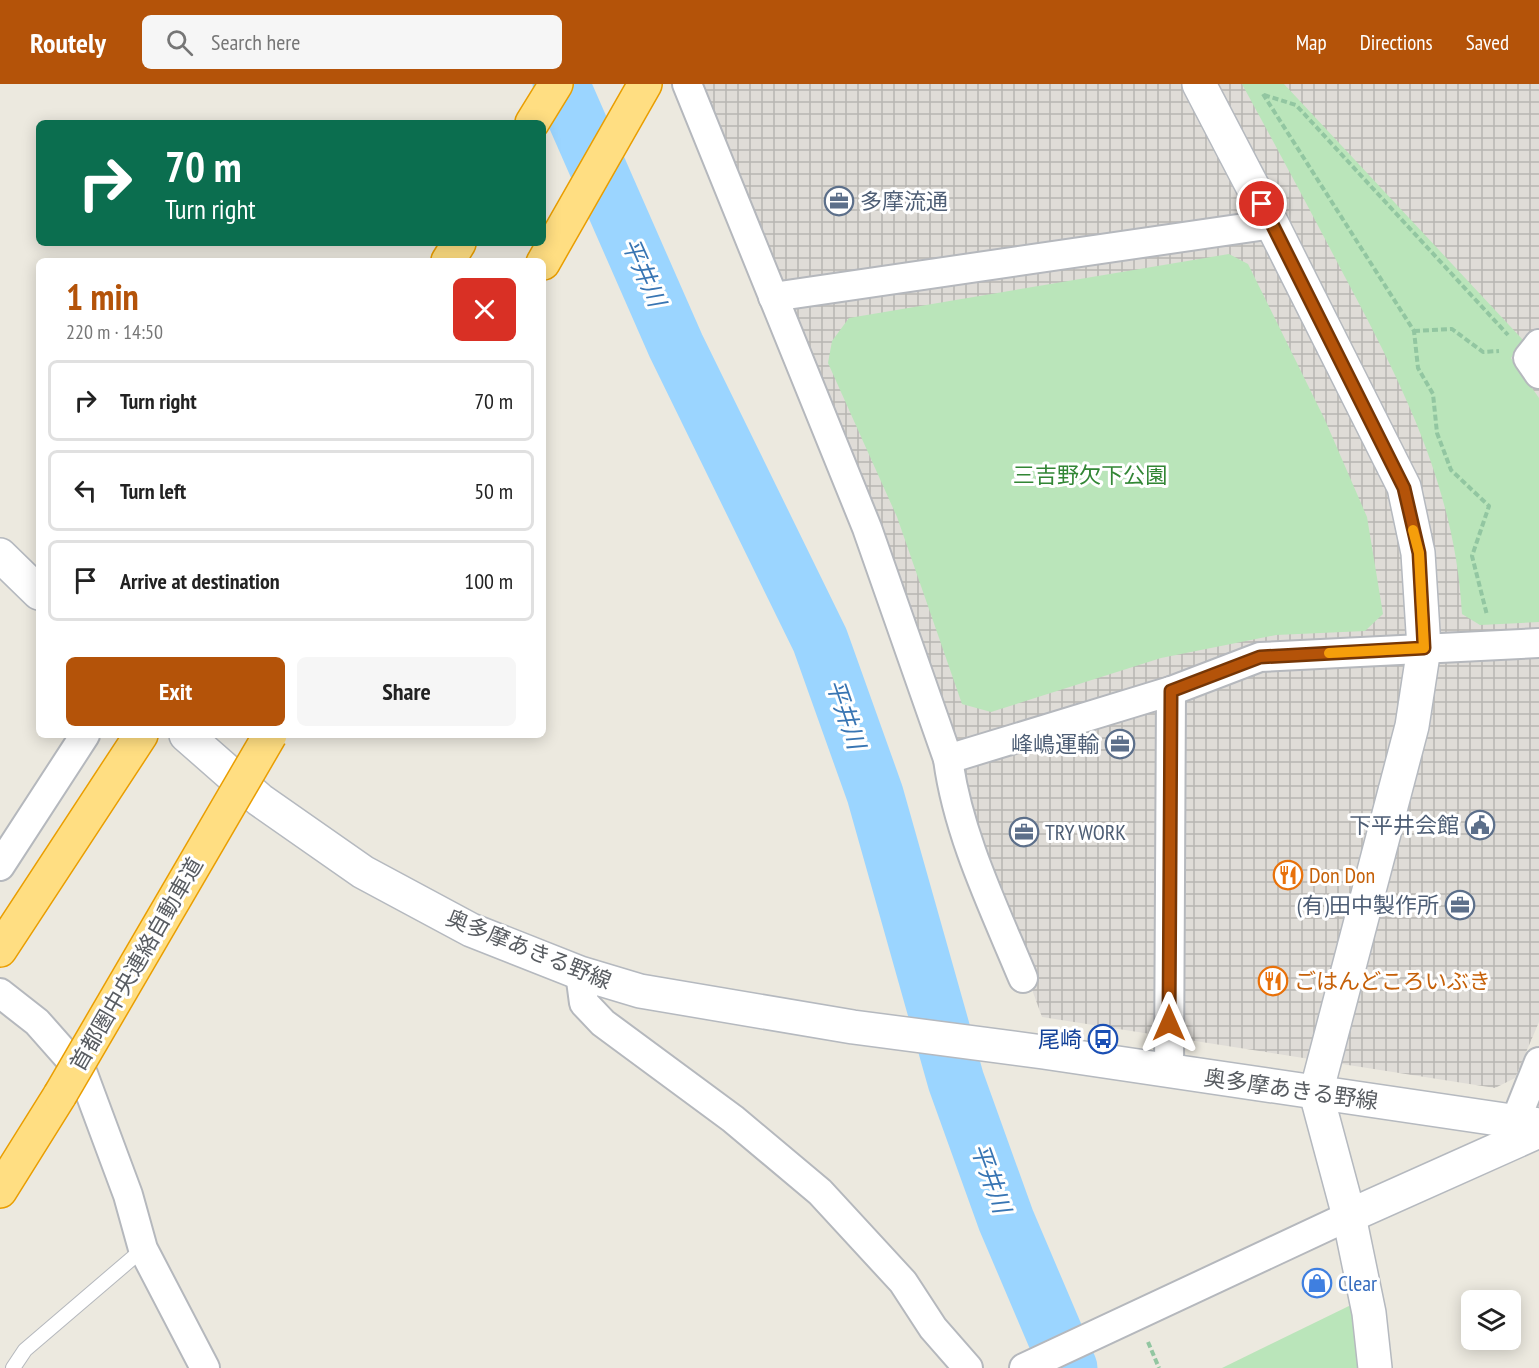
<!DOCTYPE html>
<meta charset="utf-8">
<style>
:root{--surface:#fff;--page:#f6f6f6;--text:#222;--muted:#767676;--line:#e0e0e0;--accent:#b45309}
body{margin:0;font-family:"PT Sans Narrow","Noto Sans JP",sans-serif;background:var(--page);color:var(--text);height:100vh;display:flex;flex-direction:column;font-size:22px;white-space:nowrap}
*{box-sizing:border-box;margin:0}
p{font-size:20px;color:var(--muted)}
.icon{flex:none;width:33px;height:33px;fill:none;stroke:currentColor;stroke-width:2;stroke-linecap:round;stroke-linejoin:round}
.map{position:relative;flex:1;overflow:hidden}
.panel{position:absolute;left:36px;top:174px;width:510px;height:480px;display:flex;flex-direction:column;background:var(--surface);border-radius:9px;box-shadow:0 3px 15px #0003}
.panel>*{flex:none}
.hud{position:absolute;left:36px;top:36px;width:510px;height:126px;border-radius:9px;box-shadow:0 3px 15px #0003;background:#0b6e4f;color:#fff;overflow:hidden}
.tools{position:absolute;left:1461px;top:1206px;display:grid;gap:12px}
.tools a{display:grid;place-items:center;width:60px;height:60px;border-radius:9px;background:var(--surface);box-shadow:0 3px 15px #0003;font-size:30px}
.pin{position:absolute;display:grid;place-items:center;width:51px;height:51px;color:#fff;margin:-26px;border:3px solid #fff;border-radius:50%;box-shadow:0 2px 6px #0007}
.me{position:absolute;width:66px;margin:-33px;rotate:0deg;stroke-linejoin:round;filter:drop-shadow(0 0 4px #0008)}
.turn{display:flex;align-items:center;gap:21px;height:126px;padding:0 30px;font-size:27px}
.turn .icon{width:78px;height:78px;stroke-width:2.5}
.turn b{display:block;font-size:42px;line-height:51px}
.round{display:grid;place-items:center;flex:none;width:63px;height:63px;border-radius:9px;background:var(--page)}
.overview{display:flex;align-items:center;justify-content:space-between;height:102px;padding:0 30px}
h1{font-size:36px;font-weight:600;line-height:45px;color:var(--accent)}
.cta{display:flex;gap:12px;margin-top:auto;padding:12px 30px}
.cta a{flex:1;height:69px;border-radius:9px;background:var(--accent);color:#fff;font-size:24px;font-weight:600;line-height:69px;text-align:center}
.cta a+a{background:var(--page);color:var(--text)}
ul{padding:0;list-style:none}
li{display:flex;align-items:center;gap:18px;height:81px;margin:0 12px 9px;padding:0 18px;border:3px solid var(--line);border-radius:9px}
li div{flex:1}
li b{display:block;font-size:22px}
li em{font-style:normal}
header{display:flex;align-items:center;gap:36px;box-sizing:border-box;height:84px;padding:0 30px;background:var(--accent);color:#fff}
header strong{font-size:28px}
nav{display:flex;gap:33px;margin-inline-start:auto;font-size:21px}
.search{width:420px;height:54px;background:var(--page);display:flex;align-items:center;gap:15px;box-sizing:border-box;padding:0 21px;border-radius:9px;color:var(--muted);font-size:22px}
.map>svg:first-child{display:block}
.industrial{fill:url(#industrial-grid)}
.green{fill:#bae5ba}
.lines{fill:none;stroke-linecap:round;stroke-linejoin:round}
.river{stroke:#9bd5ff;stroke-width:57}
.lane-casing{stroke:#b5b8bd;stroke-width:16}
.street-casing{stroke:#b5b8bd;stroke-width:32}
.secondary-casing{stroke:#b5b9bf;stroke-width:36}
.highway-casing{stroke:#ea9e00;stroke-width:36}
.path{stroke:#92c6a1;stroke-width:4;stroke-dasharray:6 3;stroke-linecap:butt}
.lane{stroke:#fff;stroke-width:14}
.street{stroke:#fff;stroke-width:28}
.secondary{stroke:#fff;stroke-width:33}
.highway{stroke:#ffde82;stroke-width:33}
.highway-bridge-casing{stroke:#ea9e00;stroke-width:36;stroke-linecap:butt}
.highway-bridge{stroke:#ffde82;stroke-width:33}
.route-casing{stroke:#753606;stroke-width:15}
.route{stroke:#b45309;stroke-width:10}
.slow{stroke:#f59e0b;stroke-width:10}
.labels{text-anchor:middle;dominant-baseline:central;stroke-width:6;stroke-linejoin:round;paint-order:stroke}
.service-label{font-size:22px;fill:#4e5e75;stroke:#fff;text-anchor:end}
.park-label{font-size:22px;fill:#328635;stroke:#fff}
.food-label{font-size:22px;fill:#c56008;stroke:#fff;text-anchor:start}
.street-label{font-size:22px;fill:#585c61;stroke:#fff}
.transit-label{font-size:22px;fill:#164399;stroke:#fff;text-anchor:end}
.shop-label{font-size:22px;fill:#366cbe;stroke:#fff;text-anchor:start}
.water-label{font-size:24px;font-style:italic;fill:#3875b3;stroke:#fff}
</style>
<header>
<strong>Routely</strong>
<div class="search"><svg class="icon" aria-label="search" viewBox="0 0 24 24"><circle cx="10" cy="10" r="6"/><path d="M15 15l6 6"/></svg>Search here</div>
<nav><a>Map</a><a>Directions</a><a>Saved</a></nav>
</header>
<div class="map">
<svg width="1539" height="1284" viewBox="0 0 1539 1284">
<defs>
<pattern id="industrial-grid" width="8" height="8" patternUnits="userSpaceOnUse" patternTransform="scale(1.5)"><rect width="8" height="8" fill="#dfdcd7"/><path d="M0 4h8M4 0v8" fill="none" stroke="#b8b6b2"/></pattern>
</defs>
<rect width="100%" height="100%" fill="#ece9df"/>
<path class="industrial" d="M683 0H1539V938L1515 994 1495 1004 1042 933 948 675Z"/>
<g class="green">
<path d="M1242 0H1284L1523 256 1511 274 1539 314V538L1480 541 1462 530C1455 404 1403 302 1345 193 1311 128 1277 64 1242 0Z"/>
<path d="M1229 170 1248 180 1325 336 1367 433 1383 530 1365 547 1276 551 1161 574 991 628 962 620 897 433 828 279 832 257 849 234Z"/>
<path d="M1351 1221 1359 1284H1222Z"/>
</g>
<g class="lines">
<path class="river" d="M561 0 676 262 820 556 875 710 956 997 1006 1136 1069 1284"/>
<g class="lane-casing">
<path id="lane" d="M13 1284 25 1266 143 1165"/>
</g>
<g class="street-casing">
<g id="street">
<path d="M687 0 867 444 948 675C958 751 994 824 1023 894"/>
<path d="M773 213 1272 140"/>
<path d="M1539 260 1528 274 1539 290"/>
<path d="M948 675 1171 607 1260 573 1539 559"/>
<path d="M0 782 85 651"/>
<path d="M580 889 584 919 603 939 733 1035 820 1108 903 1198 933 1244 968 1284"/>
<path d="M0 909 37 938 83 990 128 1111 143 1165 205 1284"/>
<path d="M1169 987 1171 607"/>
<path d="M1515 1038 1539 978"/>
<path d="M1024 1284 1349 1132"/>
</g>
</g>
<g class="secondary-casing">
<g id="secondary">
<path d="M1199 0 1272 140 1404 403 1418 469 1424 564 1412 642 1316 1009 1349 1132 1369 1229 1375 1284"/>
<path d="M0 471 39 509"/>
<path d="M186 651 260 716 363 788 471 846 580 889 640 907 853 943 1043 968 1539 1041"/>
<path d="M1349 1132 1539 1047"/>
</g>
</g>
<g class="highway-casing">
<g id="highway">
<path d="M532 39 556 0"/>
<path d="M448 177 459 159"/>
<path d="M543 179 645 0"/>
<path d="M0 866 141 651"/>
<path d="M0 1107 60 1011"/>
</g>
</g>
<g class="path">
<path d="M1263 10 1414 247 1418 284 1433 310 1437 349 1451 386 1489 422 1472 472 1487 531"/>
<path d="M1264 11 1296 21 1508 251"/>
<path d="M1414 247 1452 245 1483 268 1499 267"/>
<path d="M1148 1258 1159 1284"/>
</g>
<use href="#lane" class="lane"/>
<use href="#street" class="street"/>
<use href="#secondary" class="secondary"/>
<use href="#highway" class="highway"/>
<g class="highway-bridge-casing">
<path id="highway-bridge" d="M60 1011 270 651"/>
</g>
<use href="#highway-bridge" class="highway-bridge"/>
</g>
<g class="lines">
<g class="route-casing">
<path id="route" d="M1169 939 1171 607 1260 573 1424 564 1419 469 1404 404 1262 120"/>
</g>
<use href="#route" class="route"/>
<path class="slow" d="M1329 569 1424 564 1419 469 1413 446"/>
</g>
<defs>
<g id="office-ring" transform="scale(1.5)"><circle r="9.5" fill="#fff" stroke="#5c6f8a" stroke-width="1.5"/><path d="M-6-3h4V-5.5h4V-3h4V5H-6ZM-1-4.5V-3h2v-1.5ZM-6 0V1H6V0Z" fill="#5c6f8a"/></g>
<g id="civic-ring" transform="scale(1.5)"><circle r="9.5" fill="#fff" stroke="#5c6f8a" stroke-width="1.5"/><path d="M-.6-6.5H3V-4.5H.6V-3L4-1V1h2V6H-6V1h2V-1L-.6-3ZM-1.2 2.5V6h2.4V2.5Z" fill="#5c6f8a"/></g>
<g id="restaurant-ring" transform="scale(1.5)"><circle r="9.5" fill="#fff" stroke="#e8710a" stroke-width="1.5"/><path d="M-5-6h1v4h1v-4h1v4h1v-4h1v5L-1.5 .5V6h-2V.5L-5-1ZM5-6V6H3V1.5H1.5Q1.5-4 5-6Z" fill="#e8710a"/></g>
<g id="bus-ring" transform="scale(1.5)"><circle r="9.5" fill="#fff" stroke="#1a4fb4" stroke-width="1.5"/><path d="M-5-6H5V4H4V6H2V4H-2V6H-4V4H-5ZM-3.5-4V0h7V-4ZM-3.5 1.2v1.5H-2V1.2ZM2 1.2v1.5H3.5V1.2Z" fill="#1a4fb4"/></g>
<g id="shop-ring" transform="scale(1.5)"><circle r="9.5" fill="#fff" stroke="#3f7fe0" stroke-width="1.5"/><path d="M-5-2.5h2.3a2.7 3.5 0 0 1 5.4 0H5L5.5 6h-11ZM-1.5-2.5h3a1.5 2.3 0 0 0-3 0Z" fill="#3f7fe0"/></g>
</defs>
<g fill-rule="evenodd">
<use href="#office-ring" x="839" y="117"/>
<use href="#office-ring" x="1120" y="660"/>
<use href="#civic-ring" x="1480" y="741"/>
<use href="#office-ring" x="1024" y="748"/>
<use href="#restaurant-ring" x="1288" y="791"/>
<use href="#office-ring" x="1460" y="821"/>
<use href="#restaurant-ring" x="1273" y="897"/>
<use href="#bus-ring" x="1103" y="955"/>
<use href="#shop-ring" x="1317" y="1199"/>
</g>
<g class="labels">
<g class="service-label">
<text x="860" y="117" text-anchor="start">多摩流通</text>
<text x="1099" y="660">峰嶋運輸</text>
<text x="1459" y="741">下平井会館</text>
<text x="1045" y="748" text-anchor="start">TRY WORK</text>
<text x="1439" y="821">(有)田中製作所</text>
</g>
<g class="park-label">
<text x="1090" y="391">三吉野欠下公園</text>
</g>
<g class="food-label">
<text x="1309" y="791">Don Don</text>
<text x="1294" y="897">ごはんどころいぶき</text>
</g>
<g class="street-label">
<text transform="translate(529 865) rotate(22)">奥多摩あきる野線</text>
<text transform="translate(136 880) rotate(-60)">首都圏中央連絡自動車道</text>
<text transform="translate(1291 1005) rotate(8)">奥多摩あきる野線</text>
</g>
<g class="transit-label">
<text x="1082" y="955">尾崎</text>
</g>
<g class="shop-label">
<text x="1338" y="1199">Clear</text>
</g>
<g class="water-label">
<text transform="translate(644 188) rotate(66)">平井川</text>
<text transform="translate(846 630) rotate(71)">平井川</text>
<text transform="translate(991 1094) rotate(70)">平井川</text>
</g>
</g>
</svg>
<div class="tools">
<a><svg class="icon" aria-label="layers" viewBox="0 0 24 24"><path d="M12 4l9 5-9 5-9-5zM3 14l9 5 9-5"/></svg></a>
</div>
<div class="pin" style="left:1262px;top:120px;background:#d93025"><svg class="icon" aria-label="arrive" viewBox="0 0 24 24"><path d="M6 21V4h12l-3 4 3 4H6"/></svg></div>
<svg class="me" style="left:1169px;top:939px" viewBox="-20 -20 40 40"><path d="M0-17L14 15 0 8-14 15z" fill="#b45309" stroke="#fff" stroke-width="4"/></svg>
<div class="hud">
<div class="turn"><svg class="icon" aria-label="right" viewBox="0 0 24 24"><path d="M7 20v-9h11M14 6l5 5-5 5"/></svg><div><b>70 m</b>Turn right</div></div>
</div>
<section class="panel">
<div class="overview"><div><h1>1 min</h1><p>220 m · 14:50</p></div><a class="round" style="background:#d93025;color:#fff"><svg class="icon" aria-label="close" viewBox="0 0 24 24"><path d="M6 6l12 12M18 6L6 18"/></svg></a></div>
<ul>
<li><svg class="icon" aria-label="right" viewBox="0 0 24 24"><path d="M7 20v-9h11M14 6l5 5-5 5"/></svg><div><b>Turn right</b></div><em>70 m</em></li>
<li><svg class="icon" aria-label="left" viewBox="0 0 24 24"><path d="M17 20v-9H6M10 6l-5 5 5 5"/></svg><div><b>Turn left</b></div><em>50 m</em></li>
<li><svg class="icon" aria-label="arrive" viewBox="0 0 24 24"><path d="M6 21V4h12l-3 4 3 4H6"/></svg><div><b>Arrive at destination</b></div><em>100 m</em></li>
</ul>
<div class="cta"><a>Exit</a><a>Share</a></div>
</section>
</div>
